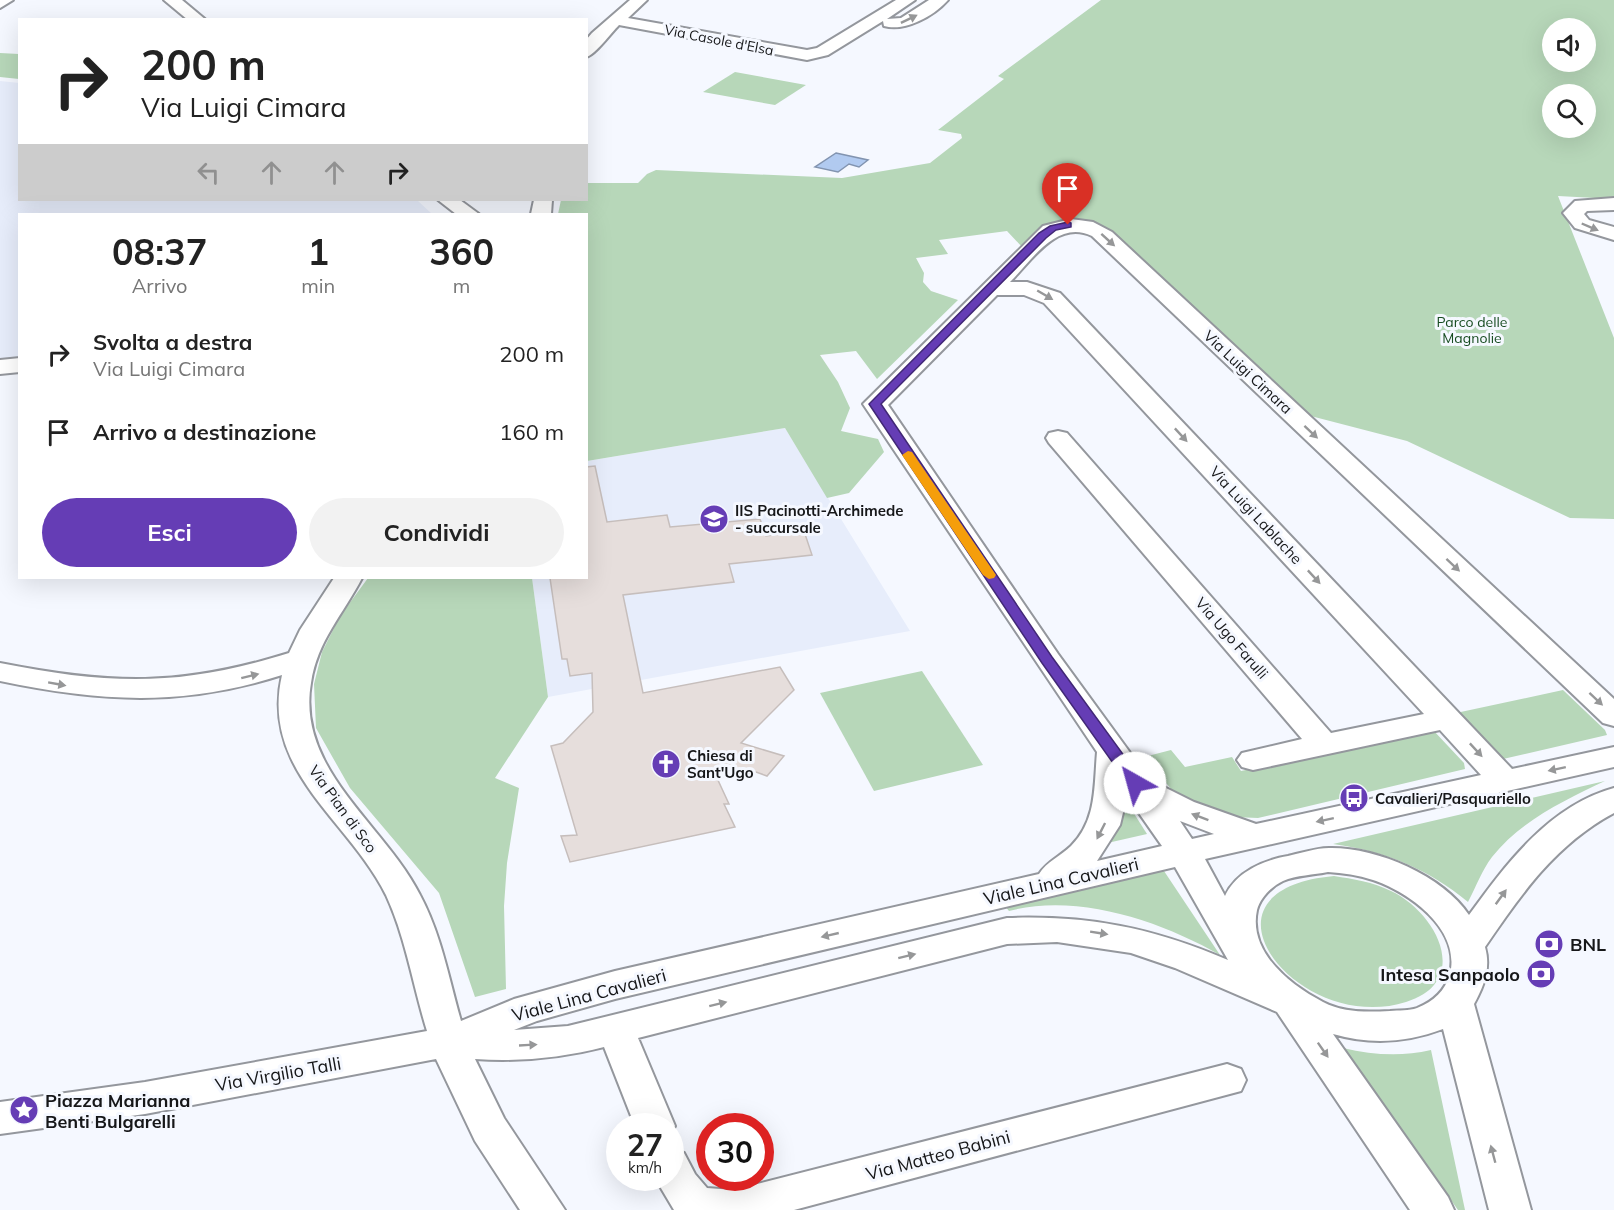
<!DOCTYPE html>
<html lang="it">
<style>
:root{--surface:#fff;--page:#f2f2f2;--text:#222;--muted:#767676;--accent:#653db5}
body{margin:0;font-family:Mulish,sans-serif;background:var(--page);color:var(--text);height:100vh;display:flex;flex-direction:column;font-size:22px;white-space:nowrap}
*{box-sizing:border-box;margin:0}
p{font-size:20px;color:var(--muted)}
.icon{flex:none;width:33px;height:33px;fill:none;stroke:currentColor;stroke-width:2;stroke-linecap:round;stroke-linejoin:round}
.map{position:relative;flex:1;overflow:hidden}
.details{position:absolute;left:18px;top:213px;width:570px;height:366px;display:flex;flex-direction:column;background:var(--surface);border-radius:0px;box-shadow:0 6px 24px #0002}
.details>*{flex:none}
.banner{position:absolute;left:18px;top:18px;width:570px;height:183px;border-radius:0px;box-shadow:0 6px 24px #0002;background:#fff;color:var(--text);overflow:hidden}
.fabs{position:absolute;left:1542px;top:18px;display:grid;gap:12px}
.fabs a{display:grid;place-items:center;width:54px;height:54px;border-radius:50%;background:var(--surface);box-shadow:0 6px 24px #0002;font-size:30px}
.speed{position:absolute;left:606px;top:1113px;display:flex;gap:12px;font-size:30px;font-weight:700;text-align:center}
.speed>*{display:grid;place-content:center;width:78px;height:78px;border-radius:50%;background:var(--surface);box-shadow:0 6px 24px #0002;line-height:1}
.speed small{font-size:15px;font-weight:400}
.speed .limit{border:9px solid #d22;background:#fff;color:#111}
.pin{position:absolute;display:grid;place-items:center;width:51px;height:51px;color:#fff;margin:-62px -26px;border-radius:50% 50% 50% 0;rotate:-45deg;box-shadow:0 0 6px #0007}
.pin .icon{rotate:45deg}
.me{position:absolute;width:66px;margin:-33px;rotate:322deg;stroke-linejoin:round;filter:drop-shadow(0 0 4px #0008)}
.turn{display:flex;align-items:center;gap:21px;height:126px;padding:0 24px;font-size:27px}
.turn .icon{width:78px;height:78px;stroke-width:2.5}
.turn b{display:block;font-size:42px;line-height:51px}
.lanes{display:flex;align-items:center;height:57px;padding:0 24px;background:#0003;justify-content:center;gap:30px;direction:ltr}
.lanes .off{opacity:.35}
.eta{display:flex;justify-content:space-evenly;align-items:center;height:102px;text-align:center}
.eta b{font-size:36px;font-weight:700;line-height:42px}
.primary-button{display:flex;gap:12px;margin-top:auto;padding:12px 24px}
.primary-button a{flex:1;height:69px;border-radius:36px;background:var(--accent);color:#fff;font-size:24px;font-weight:700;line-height:69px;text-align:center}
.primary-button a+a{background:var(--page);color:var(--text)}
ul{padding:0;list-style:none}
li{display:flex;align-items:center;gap:18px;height:78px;padding:0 24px}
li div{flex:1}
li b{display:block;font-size:22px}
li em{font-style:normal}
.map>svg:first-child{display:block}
.built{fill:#e7edfb}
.green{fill:#b7d7b9;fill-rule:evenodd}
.water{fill:#b1caf0;stroke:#8294b0;stroke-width:1.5}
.building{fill:#e6dedc;stroke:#c6bebc;stroke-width:1.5}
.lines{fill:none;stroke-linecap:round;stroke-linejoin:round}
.minor-casing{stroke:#94979d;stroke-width:4}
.minor{fill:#fff;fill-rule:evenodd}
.oneway{fill:#969798}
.route{fill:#653db5;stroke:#422876;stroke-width:1.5}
.slow{fill:#f59e0b}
.labels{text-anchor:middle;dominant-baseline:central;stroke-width:6;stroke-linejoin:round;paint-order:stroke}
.far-street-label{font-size:14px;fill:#161719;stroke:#f5f8ff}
.far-park-label{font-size:14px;fill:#174c21;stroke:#f5f8ff}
.street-label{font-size:15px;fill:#161719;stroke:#f5f8ff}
.poi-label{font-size:15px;font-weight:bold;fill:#161719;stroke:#f5f8ff;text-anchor:start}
.near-street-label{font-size:18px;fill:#161719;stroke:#f5f8ff}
.near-poi-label{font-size:18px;font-weight:bold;fill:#161719;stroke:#f5f8ff;text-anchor:start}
</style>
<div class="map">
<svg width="1614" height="1210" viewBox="0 0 1614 1210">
<rect width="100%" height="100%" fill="#f5f8ff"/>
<g class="built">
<path d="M0 81 19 83 20 200H417L432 214H20L19 358 0 361Z"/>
<path d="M785 428 910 631 548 697 532 578H586L587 461Z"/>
</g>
<g class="green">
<path d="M1101 0H1614V199L1558 196 1614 338V519L1570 518 1407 441 1303 414 1098 224 1068 222 1022 247 1007 231 939 240 948 254 916 258 924 273 923 282 931 291 958 300 877 379 856 351 820 355 838 382 850 408 841 431 878 439 884 452 849 493 827 498 785 428 587 461 586 214H558L561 200H586L587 183H638L647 174 656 170 842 178 930 163 962 138 961 134 938 130 1004 79 998 76ZM1552 28H1586V62H1552ZM1552 94H1586V128H1552Z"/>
<path d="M0 53 19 54V79L0 77Z"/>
<path d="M735 72 806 85 775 105 703 92Z"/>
<path d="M368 578H532L548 697 495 778 519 788 507 863 504 906 506 989 475 997 439 893 350 788 316 728 314 684 322 652 340 616Z"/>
<path d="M922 671 983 765 874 791 820 693Z"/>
<path d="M1563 690 1605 730 1607 735 1503 759 1456 713Z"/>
<path d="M1433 730 1464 763 1465 769 1258 818 1234 817 1178 797 1144 757 1171 750 1185 767 1232 757 1241 771Z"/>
<path d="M1605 781C1565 800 1520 821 1492 857 1482 870 1476 887 1468 902 1428 869 1385 851 1333 844Z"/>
<path d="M1121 793 1147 834 1103 844Z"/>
<path d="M1162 868 1220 955C1160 921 1078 893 1009 911L1004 905Z"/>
<path d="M1334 876C1353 879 1373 882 1391 891 1436 912 1473 981 1406 1002 1299 1036 1181 890 1334 876Z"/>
<path d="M1343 1048C1373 1055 1401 1057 1431 1050L1465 1210H1458Z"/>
</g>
<path class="water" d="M836 153 868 160 859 167 849 164 838 172 815 167Z"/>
<path class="building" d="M595 466 607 522 667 515 670 527 760 519 766 536 804 531 812 555 729 564 734 582 623 595 643 693 780 667 794 690 741 743 784 756 767 776 756 772 717 778 729 804H724L735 827 570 862 561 836 577 835 551 746 563 743 593 712 592 673 570 676 567 659H562L550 578H586V467Z"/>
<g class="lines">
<g class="minor-casing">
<g id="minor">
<path d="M0 0H13L0 8Z"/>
<path d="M164 0H182L206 20H188Z"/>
<path d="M630 0H647L628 18 807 50 817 48 896 0H915L887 19 901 18 929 0H948C934 16 905 32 884 26L883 21 828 55 807 60 619 25C611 33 595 55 586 57V40L592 33Z"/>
<path d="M1614 198V210L1587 211 1584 214 1589 220 1614 227V240L1575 228 1563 213 1575 201Z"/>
<path d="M438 200H460L479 214H456Z"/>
<path d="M534 200H552L551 214H531Z"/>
<path d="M1071 219 1093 222 1112 232 1614 699V726L1603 723 1092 236C1057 219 1032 260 1010 282H1027L1060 293 1512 769 1614 747V767L1205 859 1225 896C1236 872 1264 860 1288 856 1301 853 1316 848 1329 848 1376 847 1442 875 1469 915 1506 864 1549 806 1614 788V813C1556 844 1521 894 1485 947 1491 968 1484 986 1474 1004L1531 1210H1489L1443 1029C1406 1043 1370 1045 1333 1034L1448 1197 1454 1210H1410L1277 1012 1175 968 1131 953 1057 942 1007 944 638 1038 675 1126 670 1135V1126H635L604 1047C561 1058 519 1062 475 1059L504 1118 565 1210H520L475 1141 436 1059 145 1114 0 1134V1102L145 1082 427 1031C413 986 406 938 386 895 349 820 260 771 282 675 184 707 100 702 0 681V663C111 685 180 687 289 653L300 630 334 578H362C344 613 317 641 311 683 296 770 385 825 420 895 441 934 449 979 461 1021L514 999 615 971 1039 874C1046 862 1062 855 1071 846 1097 820 1094 786 1097 752L863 404 1043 226ZM997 295H1024L1044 303 1424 714 1331 733 1067 433 1058 431 1049 433 1046 438 1049 443 1302 739 1242 753 1237 760 1242 767 1253 770 1440 730 1481 775 1256 824 1194 802 1150 780 1058 654 888 405ZM1127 796 1162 846 1097 861 1120 825ZM1180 821 1214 834 1192 839ZM1175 867 1228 960C1153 928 1089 915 1007 918L568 1026 514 1030 537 1021 615 999ZM1328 872C1343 873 1358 875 1373 880 1409 892 1461 929 1450 974 1445 991 1434 1001 1417 1008 1409 1011 1399 1010 1390 1011 1367 1012 1344 1013 1323 1002 1290 985 1248 952 1257 910 1260 898 1272 886 1283 881 1296 875 1314 875 1328 872Z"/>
<path d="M20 358V372L0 374V360Z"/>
<path d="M1227 1064 1241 1069 1246 1080 1241 1091 794 1210H674L655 1178H670V1148L684 1153 695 1174 707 1188 734 1190Z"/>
</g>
</g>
<use href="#minor" class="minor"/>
</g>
<defs><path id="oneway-solid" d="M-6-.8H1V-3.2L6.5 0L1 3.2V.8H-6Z" transform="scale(1.5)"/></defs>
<g class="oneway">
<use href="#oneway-solid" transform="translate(909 19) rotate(-26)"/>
<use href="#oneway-solid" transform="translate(1590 227) rotate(23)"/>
<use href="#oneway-solid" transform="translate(1108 240) rotate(42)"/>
<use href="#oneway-solid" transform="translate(1045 295) rotate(30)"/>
<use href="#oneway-solid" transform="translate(1311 432) rotate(43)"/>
<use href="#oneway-solid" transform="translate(1181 435) rotate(47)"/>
<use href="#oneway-solid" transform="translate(1453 565) rotate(43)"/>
<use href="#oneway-solid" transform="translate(1314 577) rotate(47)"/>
<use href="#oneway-solid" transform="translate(250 676) rotate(-14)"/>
<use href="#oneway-solid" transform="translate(57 684) rotate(10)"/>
<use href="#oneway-solid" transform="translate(1596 699) rotate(43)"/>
<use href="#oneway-solid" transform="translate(1476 750) rotate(47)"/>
<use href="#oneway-solid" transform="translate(1557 769) rotate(168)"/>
<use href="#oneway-solid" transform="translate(1200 817) rotate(-159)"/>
<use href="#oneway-solid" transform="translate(1325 820) rotate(168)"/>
<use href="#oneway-solid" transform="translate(1101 831) rotate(117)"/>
<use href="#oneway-solid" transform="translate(1501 897) rotate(-54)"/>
<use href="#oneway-solid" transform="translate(1099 933) rotate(9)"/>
<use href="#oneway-solid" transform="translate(830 935) rotate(167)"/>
<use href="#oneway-solid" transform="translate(907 956) rotate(-14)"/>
<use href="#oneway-solid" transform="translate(718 1004) rotate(-14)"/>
<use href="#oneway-solid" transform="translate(528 1045) rotate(-3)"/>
<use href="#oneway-solid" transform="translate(1323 1050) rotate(55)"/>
<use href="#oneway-solid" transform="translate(1493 1154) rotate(-105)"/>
</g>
<path class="route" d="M1068 222 1071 223V227L1056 230 1046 238 881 404 1052 657 1141 779 1143 783 1141 787H1130L1042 663 869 404 1039 233 1050 226Z"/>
<path class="slow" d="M908 451 912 452 996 575 994 578 989 579 983 575 902 455Z"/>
<defs>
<g id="school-disc" transform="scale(1.5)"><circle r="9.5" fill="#653db5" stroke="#f5f8ff"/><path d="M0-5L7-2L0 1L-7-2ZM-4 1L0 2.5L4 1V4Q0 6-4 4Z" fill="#fff"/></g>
<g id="church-disc" transform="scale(1.5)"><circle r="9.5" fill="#653db5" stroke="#f5f8ff"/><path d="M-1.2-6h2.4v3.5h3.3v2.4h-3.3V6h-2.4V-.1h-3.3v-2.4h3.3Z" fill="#fff"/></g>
<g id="bus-disc" transform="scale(1.5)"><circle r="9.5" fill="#653db5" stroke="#f5f8ff"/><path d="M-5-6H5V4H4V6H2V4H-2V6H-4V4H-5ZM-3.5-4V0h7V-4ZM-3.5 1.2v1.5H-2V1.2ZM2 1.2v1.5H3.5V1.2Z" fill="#fff"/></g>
<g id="bank-disc" transform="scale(1.5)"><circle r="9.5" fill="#653db5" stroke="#f5f8ff"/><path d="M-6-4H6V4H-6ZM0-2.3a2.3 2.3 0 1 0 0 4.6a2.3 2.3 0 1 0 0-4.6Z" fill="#fff"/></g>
<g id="sight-disc" transform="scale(1.5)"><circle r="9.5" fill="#653db5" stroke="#f5f8ff"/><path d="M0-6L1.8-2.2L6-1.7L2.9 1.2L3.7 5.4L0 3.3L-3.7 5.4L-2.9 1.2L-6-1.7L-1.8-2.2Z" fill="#fff"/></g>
</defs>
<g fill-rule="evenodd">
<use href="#school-disc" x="714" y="519"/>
<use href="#church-disc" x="666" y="764"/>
<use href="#bus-disc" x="1354" y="798"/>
<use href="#bank-disc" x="1549" y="944"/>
<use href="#bank-disc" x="1541" y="974"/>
<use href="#sight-disc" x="24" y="1110"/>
</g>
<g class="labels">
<g class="far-street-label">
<text transform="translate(719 40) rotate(11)">Via Casole d'Elsa</text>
</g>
<g class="far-park-label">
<text x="1472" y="322">Parco delle<tspan x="1472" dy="16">Magnolie</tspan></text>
</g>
<g class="street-label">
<text transform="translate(1248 372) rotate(43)">Via Luigi Cimara</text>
<text transform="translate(1256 515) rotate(47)">Via Luigi Lablache</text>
<text transform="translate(1232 638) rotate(49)">Via Ugo Farulli</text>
<text transform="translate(343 809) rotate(54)">Via Pian di Sco</text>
</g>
<g class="poi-label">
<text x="735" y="510">IIS Pacinotti-Archimede<tspan x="735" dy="17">- succursale</tspan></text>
<text x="687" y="755">Chiesa di<tspan x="687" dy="17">Sant'Ugo</tspan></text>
<text x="1375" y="798">Cavalieri/Pasquariello</text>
</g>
<g class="near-street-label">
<text transform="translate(1061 881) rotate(-13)">Viale Lina Cavalieri</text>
<text transform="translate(589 995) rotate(-15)">Viale Lina Cavalieri</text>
<text transform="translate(278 1074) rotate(-10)">Via Virgilio Talli</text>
<text transform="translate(938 1155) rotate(-15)">Via Matteo Babini</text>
</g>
<g class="near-poi-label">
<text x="1570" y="944">BNL</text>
<text x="1520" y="974" text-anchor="end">Intesa Sanpaolo</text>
<text x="45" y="1100">Piazza Marianna<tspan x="45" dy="21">Benti Bulgarelli</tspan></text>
</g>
</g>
</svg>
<div class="fabs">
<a><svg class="icon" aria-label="sound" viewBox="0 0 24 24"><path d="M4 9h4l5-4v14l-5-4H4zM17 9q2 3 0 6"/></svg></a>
<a><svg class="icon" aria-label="search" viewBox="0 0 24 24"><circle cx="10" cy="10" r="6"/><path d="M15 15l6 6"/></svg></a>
</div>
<div class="speed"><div>27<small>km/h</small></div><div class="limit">30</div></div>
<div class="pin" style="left:1068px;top:225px;background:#d93025"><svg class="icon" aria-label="arrive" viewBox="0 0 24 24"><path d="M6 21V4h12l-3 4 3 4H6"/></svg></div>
<svg class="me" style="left:1135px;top:783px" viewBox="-20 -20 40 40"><circle r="19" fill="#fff"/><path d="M0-13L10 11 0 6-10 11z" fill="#653db5"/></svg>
<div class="banner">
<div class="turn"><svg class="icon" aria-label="right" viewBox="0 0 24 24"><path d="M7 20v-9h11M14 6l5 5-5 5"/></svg><div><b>200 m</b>Via Luigi Cimara</div></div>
<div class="lanes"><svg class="icon off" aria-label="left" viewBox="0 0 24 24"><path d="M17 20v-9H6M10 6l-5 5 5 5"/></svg><svg class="icon off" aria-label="ahead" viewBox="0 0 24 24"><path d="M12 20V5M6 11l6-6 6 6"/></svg><svg class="icon off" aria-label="ahead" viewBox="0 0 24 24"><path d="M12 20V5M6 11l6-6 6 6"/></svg><svg class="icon" aria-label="right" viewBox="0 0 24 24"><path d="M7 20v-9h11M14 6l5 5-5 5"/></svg></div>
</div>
<section class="details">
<div class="eta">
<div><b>08:37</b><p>Arrivo</p></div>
<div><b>1</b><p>min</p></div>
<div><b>360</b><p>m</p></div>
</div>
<ul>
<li><svg class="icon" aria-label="right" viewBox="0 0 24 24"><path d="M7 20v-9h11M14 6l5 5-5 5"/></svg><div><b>Svolta a destra</b><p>Via Luigi Cimara</p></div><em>200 m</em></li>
<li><svg class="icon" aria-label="arrive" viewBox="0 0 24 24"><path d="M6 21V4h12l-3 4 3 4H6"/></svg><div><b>Arrivo a destinazione</b></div><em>160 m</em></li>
</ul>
<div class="primary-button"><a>Esci</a><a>Condividi</a></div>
</section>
</div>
